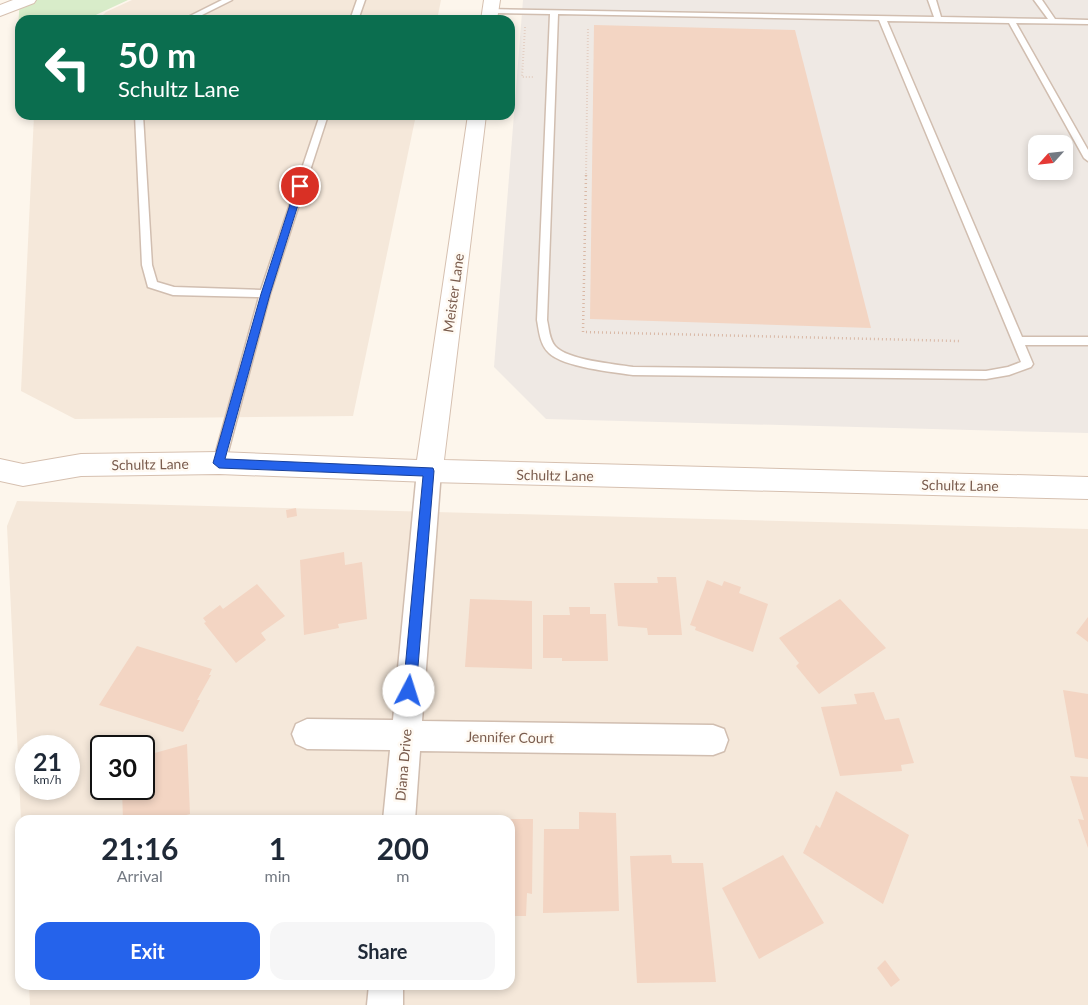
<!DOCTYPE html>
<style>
:root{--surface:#fff;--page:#f6f6f7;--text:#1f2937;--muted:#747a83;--accent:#2563eb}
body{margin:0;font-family:Lato,sans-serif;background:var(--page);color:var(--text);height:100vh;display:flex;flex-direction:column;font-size:19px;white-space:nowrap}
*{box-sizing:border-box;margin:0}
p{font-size:16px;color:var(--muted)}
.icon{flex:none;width:28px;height:28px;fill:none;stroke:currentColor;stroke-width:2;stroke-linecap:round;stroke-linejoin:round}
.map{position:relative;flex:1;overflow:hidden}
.panel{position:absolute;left:15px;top:815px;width:500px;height:175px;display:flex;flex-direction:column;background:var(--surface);border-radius:15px;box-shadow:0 2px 8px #0003}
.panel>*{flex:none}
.hud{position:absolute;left:15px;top:15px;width:500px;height:105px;border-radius:15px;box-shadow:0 2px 8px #0003;background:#0b6e4f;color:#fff;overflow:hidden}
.needle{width:32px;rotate:243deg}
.tools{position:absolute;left:1028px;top:135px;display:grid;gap:10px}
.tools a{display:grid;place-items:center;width:45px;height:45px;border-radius:10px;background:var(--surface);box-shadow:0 2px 8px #0003;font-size:25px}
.speed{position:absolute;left:15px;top:735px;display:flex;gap:10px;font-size:25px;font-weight:700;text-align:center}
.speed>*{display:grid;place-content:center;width:65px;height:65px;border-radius:50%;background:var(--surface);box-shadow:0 2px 8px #0003;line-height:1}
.speed small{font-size:12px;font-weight:400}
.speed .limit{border:2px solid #111;border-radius:8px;background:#fff;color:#111}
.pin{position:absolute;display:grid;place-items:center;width:42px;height:42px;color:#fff;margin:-21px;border:2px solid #fff;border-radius:50%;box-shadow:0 1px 5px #0007}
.me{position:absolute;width:55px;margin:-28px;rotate:5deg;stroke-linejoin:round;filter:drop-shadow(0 0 4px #0008)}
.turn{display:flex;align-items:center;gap:18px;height:105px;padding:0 20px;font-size:22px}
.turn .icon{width:65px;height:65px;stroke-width:2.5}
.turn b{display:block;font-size:35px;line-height:42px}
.eta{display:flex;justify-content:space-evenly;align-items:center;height:85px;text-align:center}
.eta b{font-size:30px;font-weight:700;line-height:35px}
.cta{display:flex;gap:10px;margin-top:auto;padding:10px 20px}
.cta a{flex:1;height:58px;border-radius:15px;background:var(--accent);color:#fff;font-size:20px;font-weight:700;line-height:58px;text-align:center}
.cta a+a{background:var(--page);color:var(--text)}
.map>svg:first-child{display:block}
.residential{fill:#f5e8da;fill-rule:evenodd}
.industrial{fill:#efe9e4;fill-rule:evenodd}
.green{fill:#d8ecc9}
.building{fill:#f3d5c3}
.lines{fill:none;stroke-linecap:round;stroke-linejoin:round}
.lane-casing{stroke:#d1beb0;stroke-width:3}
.street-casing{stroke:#d1beb0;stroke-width:3}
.secondary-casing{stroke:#d6c0b0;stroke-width:2}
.path-far1{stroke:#d9b8a5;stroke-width:2;stroke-dasharray:0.5 2.5;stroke-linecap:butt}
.path{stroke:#d9b8a5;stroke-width:2.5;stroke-dasharray:1 3;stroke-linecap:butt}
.lane{fill:#fff;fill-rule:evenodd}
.street{fill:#fff;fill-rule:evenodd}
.secondary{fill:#fff;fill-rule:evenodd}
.route{fill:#2563eb;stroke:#184099}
.labels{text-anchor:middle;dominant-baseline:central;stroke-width:5;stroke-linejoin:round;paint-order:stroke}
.street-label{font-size:14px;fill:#7a5c4d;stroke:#fffaf3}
</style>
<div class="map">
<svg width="1088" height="1005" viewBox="0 0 1088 1005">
<rect width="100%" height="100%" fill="#fdf6ec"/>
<g class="residential">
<path d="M132 0H441L437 20H98L106 12Z"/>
<path d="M34 115H416L353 416 75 419 21 391Z"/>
<path d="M17 501 1088 529V1005H30L29 985H510V820H21L7 526ZM26 746H69V789H26ZM101 746H144V789H101Z"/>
</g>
<path class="industrial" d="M523 0H1088V433L546 419 494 367ZM1036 144H1064V171H1036Z"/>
<path class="green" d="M20 0H128L85 20H20V50L16 52Z"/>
<g class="building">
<path d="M594 25 795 30 871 328 590 319Z"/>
<path d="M296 508 297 516 287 518 286 510Z"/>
<path d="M344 552 345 565 362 562 367 619 338 624 339 628 304 635 300 560Z"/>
<path d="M657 577H676L682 635H648L647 628 618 626 614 583H658Z"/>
<path d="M707 580 722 586 724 581 741 587 739 593 768 604 753 652 695 630 696 627 690 625Z"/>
<path d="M257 584 285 616 261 633 266 640 236 663 204 623 206 622 203 618 220 605 223 609Z"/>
<path d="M470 599 532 601V669L465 667Z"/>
<path d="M840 599 886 648 819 694 796 666 799 663 779 638Z"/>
<path d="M569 607H590V614H606L608 661H562V658H543V615H570Z"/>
<path d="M1088 617V642L1076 633Z"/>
<path d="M137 646 212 669 209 675H211L197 700H200L183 732 99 705Z"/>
<path d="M1063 690 1088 694V759L1075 757Z"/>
<path d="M874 692 885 720 899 718 914 763 901 765 902 771 840 776 821 707 857 704 854 694Z"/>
<path d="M187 744 190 814 169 820H123L122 789H144V756Z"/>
<path d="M1070 776 1088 777V848L1078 819 1084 820Z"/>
<path d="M836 791 909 835 883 904 803 853 816 825 820 828Z"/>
<path d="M579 812 616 813 619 911 543 913 544 829H579Z"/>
<path d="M510 819H533L532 894 527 893 526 916H510Z"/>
<path d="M671 855 672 863H703L716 982 637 983 630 856Z"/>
<path d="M783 855 824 923 759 959 722 888Z"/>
<path d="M885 960 900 980 891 987 877 968Z"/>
</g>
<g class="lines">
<g class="lane-casing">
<g id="lane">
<path d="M222 0H232L192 20H182Z"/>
<path d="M357 0H365L358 20H350Z"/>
<path d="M928 0H936L941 17 1048 19 1034 0H1042L1055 19 1088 20V24L1016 23 1088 150V161L1084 158 1009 23 887 21 1022 337H1088V345H1025L1033 364 1031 367 1009 375 986 379 633 375C613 372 563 367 549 353 540 345 539 331 537 320L550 14 490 13 486 11 487 9 934 17ZM558 14 879 20 1021 362 1008 367 986 371 633 367C614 364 567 360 555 346 549 339 549 328 547 320Z"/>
<path d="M135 115H143L152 265 157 282 174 287 261 290 320 115H328L270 294 225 463 223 466H215L213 463 259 297 173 295 148 287 142 265Z"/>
</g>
</g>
<g class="street-casing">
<g id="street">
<path d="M429 461 438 464 441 471 422 721 713 725 724 729 728 740 724 751 713 755 420 751 415 820H383L390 750 307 749 296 744 292 734 296 724 307 719 393 720 417 471 420 464Z"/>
<path d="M369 985H403V1005H367Z"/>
</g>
</g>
<g class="secondary-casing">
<g id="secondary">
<path d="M13 0H36L34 3 0 16V5Z"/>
<path d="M484 0H500L497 20H481Z"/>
<path d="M468 115H486L444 460 1088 477V499L429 482 219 474 81 476 23 486 0 481V459L23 464 81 454 219 452 417 460Z"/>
</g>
</g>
<g class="path-far1">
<path d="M525 27 522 77H533"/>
<path d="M586 177 588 28"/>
</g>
<path class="path" d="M586 175 583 332 959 341"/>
<use href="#lane" class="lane"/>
<use href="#street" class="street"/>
<use href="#secondary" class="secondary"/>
</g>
<path class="route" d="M300 184 304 186 270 294 225 459 433 468 434 471 416 691 414 695 409 697 405 695 403 691 423 476 219 468 213 463 261 294 296 186Z"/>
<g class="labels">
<g class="street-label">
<text transform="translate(453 293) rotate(-82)">Meister Lane</text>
<text transform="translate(150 464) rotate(-1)">Schultz Lane</text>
<text transform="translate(555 475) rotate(1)">Schultz Lane</text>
<text transform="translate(960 485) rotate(1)">Schultz Lane</text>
<text transform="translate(510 737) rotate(1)">Jennifer Court</text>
<text transform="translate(403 765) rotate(-85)">Diana Drive</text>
</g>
</g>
</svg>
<div class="tools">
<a><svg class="needle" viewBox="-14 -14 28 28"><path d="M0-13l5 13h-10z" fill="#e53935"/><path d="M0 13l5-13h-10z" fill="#747a83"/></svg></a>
</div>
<div class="speed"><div>21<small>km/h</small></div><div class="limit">30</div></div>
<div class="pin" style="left:300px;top:186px;background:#d93025"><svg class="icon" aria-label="arrive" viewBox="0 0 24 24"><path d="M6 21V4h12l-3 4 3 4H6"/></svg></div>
<svg class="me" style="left:409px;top:691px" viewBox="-20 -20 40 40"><circle r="19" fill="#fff"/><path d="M0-13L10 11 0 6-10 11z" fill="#2563eb"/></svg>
<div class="hud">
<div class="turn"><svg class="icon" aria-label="left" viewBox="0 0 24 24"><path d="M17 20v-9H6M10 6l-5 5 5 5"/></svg><div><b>50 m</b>Schultz Lane</div></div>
</div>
<section class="panel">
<div class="eta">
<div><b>21:16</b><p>Arrival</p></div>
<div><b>1</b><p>min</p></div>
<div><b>200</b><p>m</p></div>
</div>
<div class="cta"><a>Exit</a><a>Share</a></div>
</section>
</div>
